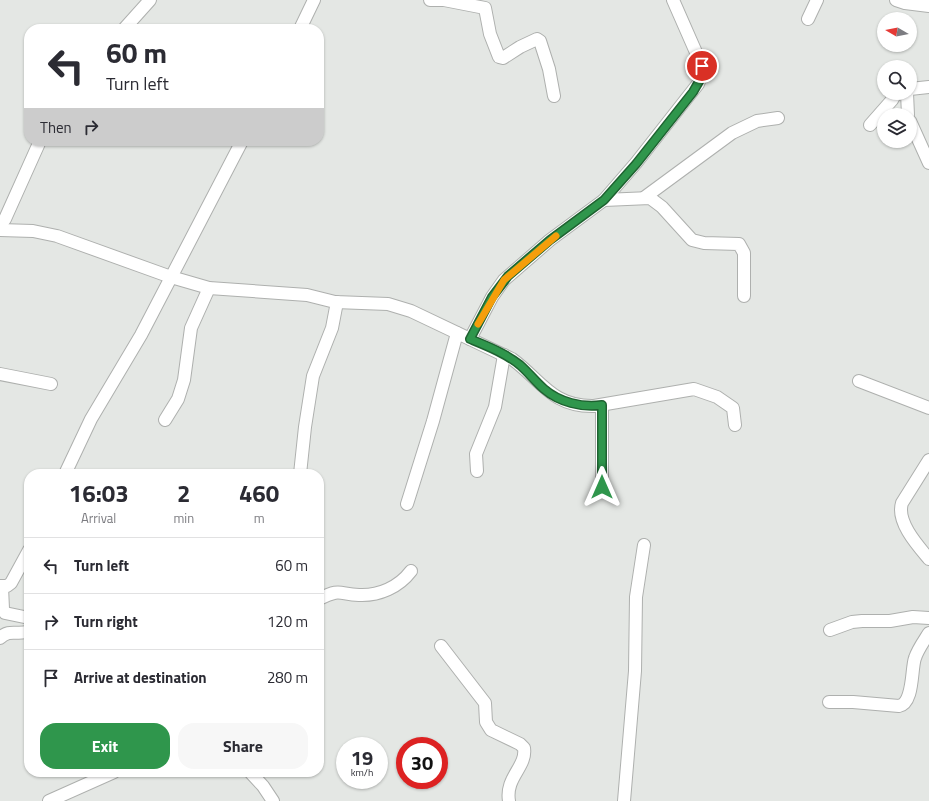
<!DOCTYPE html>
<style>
:root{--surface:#fff;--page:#f7f7f7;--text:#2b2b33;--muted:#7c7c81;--line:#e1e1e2;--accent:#2f964c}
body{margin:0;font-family:"Titillium Web",sans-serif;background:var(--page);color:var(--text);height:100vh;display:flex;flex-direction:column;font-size:15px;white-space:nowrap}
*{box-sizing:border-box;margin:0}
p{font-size:13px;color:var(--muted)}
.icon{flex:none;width:22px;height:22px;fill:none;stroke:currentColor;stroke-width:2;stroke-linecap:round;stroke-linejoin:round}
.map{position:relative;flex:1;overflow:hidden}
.drawer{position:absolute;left:24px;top:469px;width:300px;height:308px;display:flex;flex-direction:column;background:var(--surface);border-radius:16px;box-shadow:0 1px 3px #0004}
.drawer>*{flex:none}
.guide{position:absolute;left:24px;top:24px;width:300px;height:122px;border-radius:16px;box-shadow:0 1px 3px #0004;background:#fff;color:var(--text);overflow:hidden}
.needle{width:26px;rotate:279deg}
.tools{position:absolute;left:877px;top:12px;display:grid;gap:8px}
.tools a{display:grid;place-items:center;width:40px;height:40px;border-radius:50%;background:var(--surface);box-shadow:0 1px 3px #0004;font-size:20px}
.speed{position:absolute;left:336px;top:737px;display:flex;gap:8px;font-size:20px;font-weight:700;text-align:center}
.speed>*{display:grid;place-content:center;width:52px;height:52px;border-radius:50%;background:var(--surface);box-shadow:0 1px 3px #0004;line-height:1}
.speed small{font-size:10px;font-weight:400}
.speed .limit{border:6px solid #d22;background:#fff;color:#111}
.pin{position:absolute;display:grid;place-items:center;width:34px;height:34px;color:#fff;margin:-17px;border:2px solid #fff;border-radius:50%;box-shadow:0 1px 4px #0007}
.me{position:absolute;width:44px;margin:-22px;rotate:0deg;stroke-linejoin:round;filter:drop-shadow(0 0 3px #0008)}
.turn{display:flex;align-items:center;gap:14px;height:84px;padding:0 16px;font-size:18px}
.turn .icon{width:52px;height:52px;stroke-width:2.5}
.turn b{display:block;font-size:28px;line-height:34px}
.then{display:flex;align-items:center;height:38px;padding:0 16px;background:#0003;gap:8px;font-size:15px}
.eta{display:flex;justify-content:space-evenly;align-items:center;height:68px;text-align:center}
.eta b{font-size:24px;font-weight:700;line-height:28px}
.cta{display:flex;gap:8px;margin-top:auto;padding:8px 16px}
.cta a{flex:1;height:46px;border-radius:16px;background:var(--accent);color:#fff;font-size:16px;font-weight:700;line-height:46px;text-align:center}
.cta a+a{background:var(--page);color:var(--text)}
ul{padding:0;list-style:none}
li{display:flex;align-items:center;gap:12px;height:56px;padding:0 16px;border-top:1px solid var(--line)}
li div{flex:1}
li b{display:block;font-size:15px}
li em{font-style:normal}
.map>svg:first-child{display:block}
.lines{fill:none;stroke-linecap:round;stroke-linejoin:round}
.minor-casing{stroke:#aeb0ae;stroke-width:14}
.minor{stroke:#fff;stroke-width:12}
.route-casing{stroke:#1f6231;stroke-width:10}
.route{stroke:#2f964c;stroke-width:7}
.slow{stroke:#f59e0b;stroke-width:7}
</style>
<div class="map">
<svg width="929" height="801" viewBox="0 0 929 801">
<rect width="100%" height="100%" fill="#e4e7e4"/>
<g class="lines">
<g class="minor-casing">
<g id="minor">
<path d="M430 0H444L485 8 490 34 499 57 503 58 520 47 537 39 540 41 549 69 554 96"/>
<path d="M896 0 905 3 929 6"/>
<path d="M808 19 817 0"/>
<path d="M124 29 150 0"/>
<path d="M300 29 314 0"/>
<path d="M910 89 929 87"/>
<path d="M907 93 908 115"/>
<path d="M910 121 929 163"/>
<path d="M870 125 892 100 896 93"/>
<path d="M645 197 732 133 757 121 778 118"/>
<path d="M604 200 650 198 662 207 692 240 704 243 739 244 744 253V296"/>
<path d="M0 226 5 219 40 141"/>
<path d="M0 230 33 231 57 236 171 277 209 288 307 295 335 302 388 304 411 311 512 359C541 380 552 407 594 406L694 389 717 397 733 408 735 425"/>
<path d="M470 339 492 297 504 280 550 240 604 200 636 163 698 84 702 74V66L673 0"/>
<path d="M0 374 51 384"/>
<path d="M859 381 929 408"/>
<path d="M602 405V487"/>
<path d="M165 420 178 399 184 380 191 328 209 288"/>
<path d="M929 460 902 503C896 522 918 546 929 559"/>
<path d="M477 471 476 454 495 407 504 355"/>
<path d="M65 474 91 419 141 335 242 141"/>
<path d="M300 474 305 427 313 376 332 328 337 302"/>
<path d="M407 504 433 421 457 333"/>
<path d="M0 586H7L11 583 29 550"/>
<path d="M2 587 3 609 5 613 29 618"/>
<path d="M319 599C341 588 338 594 359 595 379 596 399 587 411 571"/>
<path d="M830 630 852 622 862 621H890L913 617 929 618"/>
<path d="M0 638C10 628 18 636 29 631"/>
<path d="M441 646 485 703 486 722 491 730 520 744 524 748C527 767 505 777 509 801"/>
<path d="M829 702H853L899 706C914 703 911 669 915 658 918 649 924 641 929 633"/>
<path d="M250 772 263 786 273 801"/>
<path d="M49 801 114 772"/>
<path d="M624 801 635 671 636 597 644 545"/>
</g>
</g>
<use href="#minor" class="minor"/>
</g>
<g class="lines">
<g class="route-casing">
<path id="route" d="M602 487V405C582 408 559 402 544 389 535 381 528 372 520 365 505 353 487 346 470 339L492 297 508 276 550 240 604 200 636 164 693 92 701 78 702 66"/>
</g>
<use href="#route" class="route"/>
<path class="slow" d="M478 324 504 280 556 236"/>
</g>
</svg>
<div class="tools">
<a><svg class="needle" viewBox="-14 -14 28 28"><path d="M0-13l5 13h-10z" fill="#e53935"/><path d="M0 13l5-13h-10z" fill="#7c7c81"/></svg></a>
<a><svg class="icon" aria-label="search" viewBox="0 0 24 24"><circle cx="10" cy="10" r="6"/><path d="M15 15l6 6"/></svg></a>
<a><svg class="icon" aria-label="layers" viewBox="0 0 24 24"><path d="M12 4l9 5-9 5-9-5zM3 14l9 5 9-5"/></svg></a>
</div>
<div class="speed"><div>19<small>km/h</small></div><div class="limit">30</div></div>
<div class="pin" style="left:702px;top:66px;background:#d93025"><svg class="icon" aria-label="arrive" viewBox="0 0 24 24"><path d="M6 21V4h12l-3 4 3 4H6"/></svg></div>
<svg class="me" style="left:602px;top:487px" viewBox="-20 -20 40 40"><path d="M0-17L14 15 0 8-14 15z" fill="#2f964c" stroke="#fff" stroke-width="4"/></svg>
<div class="guide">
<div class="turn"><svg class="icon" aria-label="left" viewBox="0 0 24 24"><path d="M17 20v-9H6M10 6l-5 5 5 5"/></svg><div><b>60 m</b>Turn left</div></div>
<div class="then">Then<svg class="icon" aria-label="right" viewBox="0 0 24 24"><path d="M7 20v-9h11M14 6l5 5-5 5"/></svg></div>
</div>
<section class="drawer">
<div class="eta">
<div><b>16:03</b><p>Arrival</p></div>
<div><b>2</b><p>min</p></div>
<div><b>460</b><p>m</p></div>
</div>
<ul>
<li><svg class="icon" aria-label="left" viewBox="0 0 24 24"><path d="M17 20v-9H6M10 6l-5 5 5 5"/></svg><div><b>Turn left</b></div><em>60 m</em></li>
<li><svg class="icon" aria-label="right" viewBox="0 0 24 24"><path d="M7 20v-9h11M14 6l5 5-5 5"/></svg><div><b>Turn right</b></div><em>120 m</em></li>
<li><svg class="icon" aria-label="arrive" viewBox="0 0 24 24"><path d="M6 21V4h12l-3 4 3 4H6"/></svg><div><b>Arrive at destination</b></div><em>280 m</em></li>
</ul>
<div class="cta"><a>Exit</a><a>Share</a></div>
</section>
</div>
